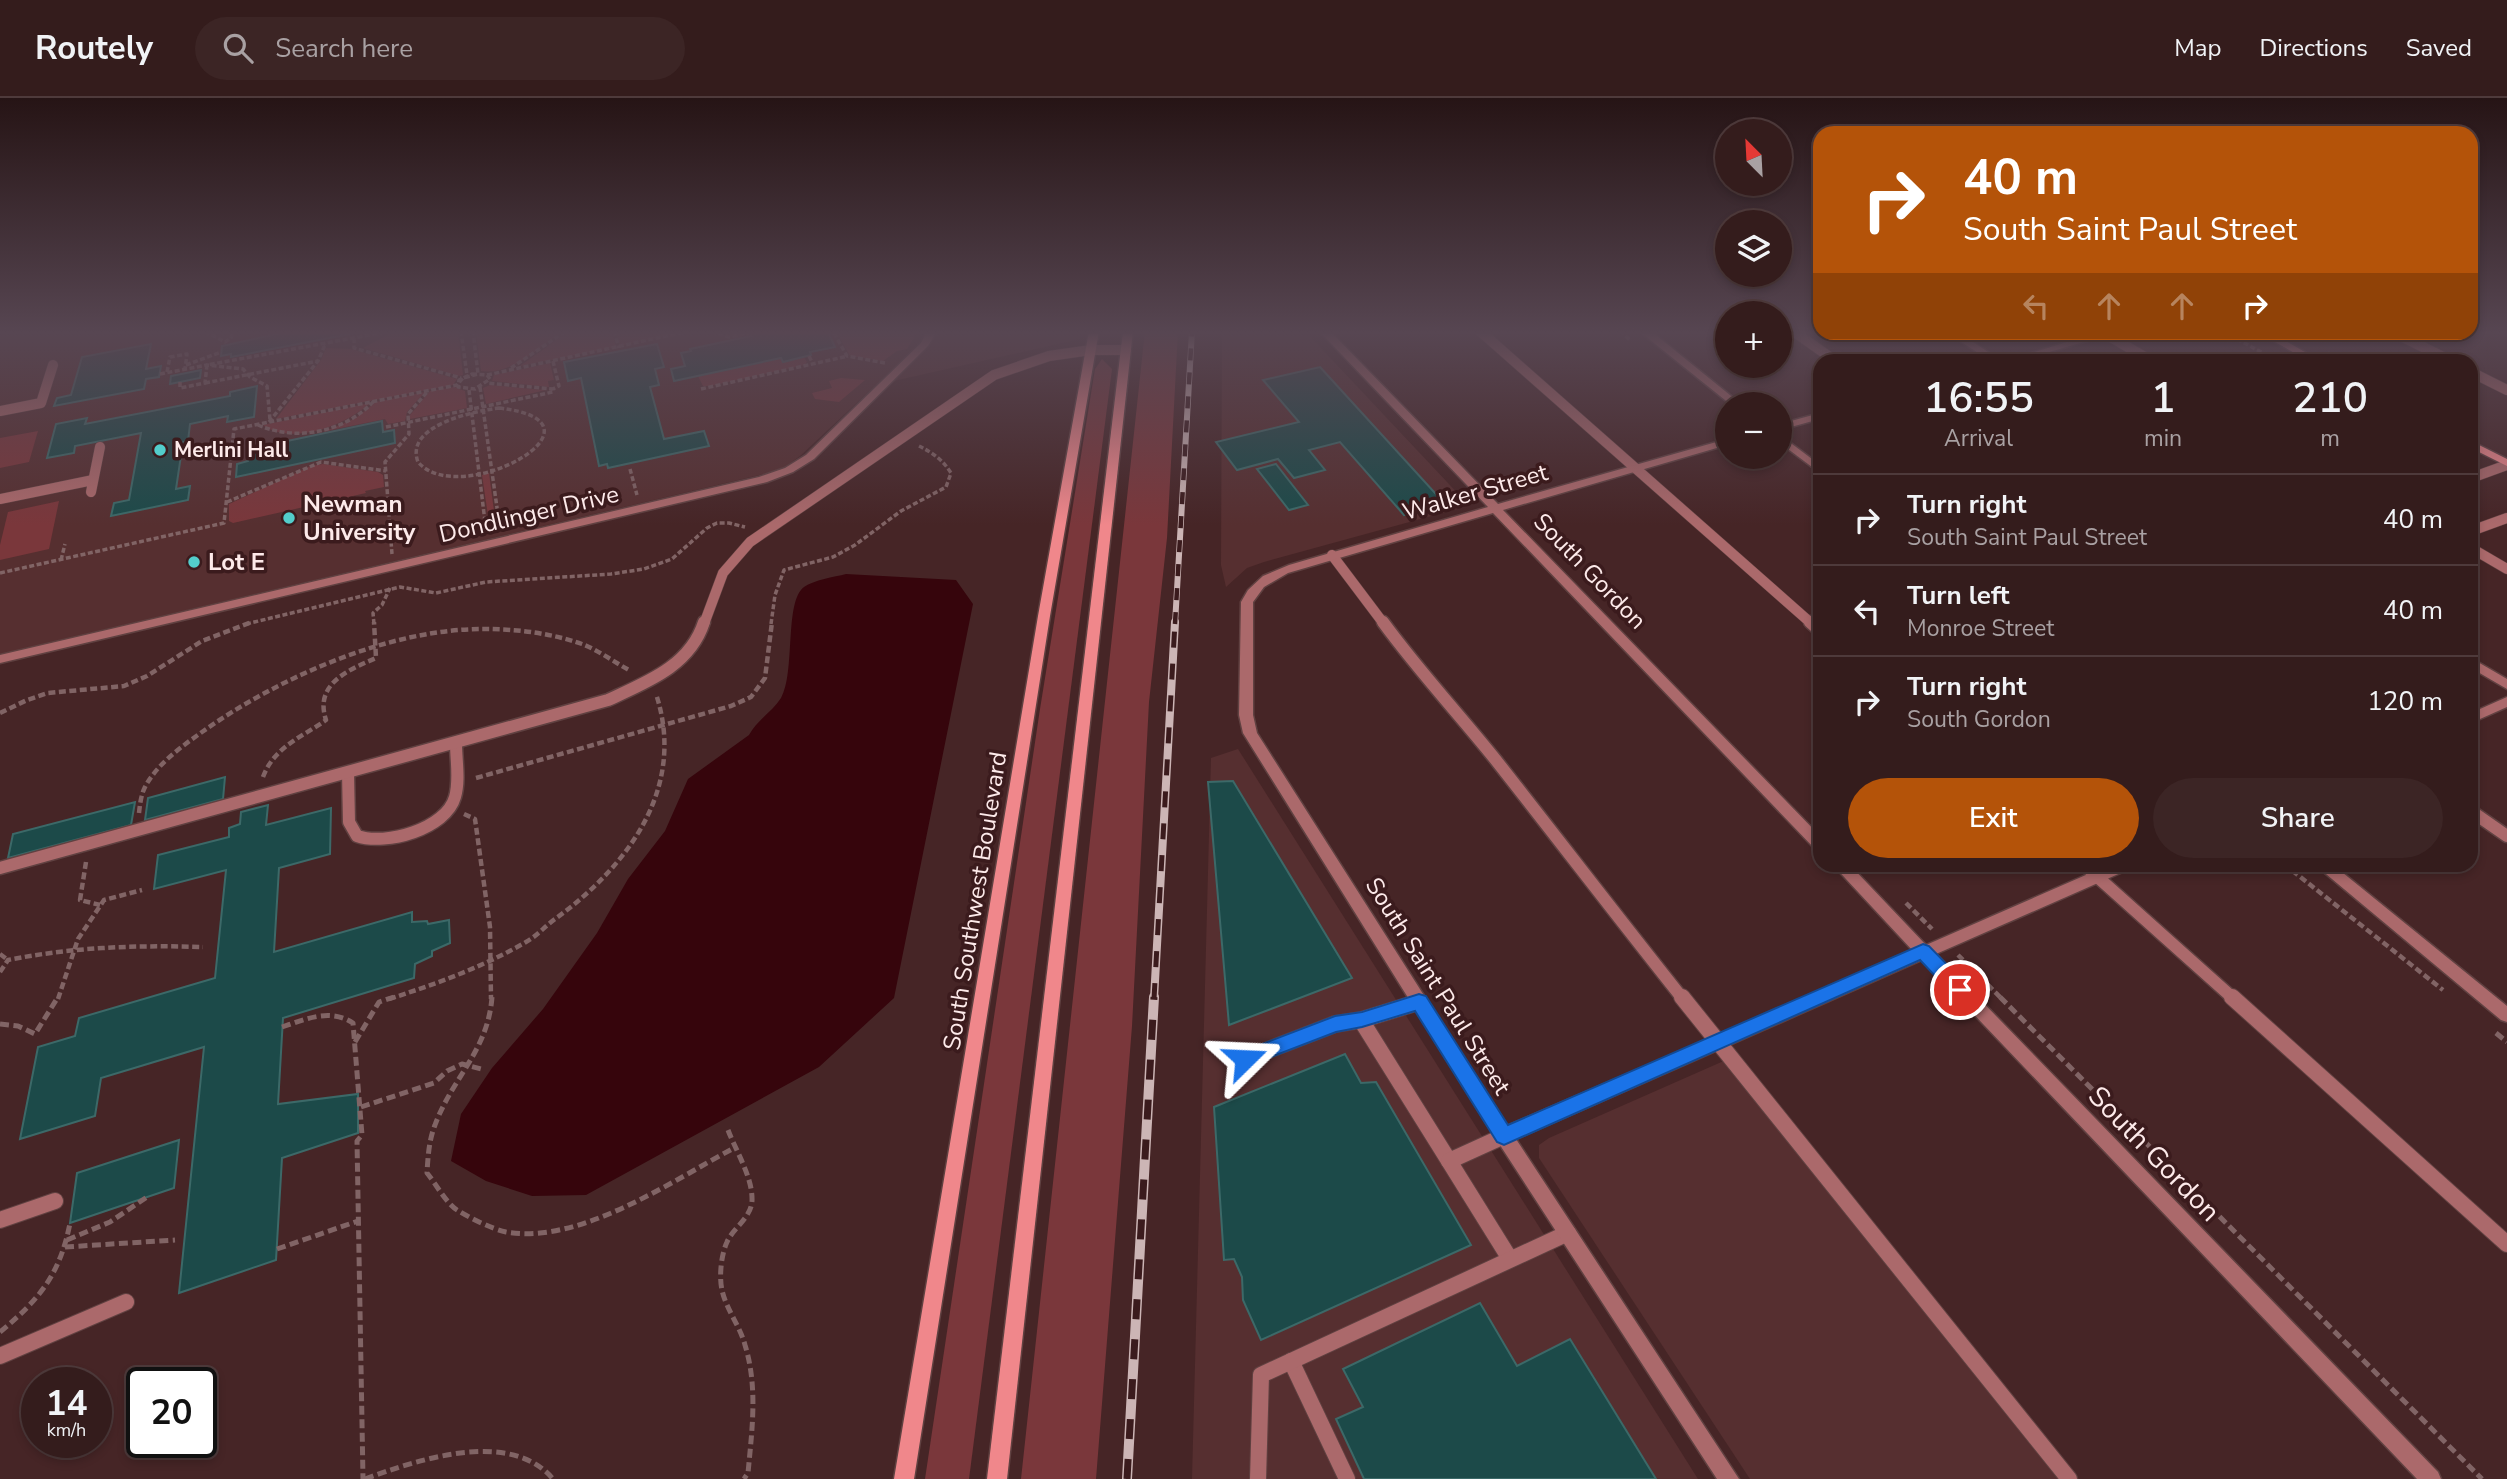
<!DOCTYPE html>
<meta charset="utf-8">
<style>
:root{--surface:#341c1c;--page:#3c2525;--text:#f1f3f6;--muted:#a9a1a3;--line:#4e3a3b;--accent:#b45309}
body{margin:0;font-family:"Nunito Sans",sans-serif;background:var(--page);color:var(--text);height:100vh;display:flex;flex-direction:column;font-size:26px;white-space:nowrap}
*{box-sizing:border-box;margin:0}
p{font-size:23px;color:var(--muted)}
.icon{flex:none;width:38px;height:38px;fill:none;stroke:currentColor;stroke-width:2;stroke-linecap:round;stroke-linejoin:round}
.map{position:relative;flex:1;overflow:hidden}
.drawer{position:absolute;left:1813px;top:256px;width:665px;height:518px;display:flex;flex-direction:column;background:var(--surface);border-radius:21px;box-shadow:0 4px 10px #0003,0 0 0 2px var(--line)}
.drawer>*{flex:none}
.guide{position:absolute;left:1813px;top:28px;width:665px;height:214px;border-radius:21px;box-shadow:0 4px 10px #0003,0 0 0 2px var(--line);background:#b45309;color:#fff;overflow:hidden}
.needle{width:46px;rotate:336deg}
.tools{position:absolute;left:1715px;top:21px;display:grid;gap:14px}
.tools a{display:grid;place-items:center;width:77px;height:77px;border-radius:50%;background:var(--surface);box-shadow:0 4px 10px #0003,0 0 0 2px var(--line);font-size:35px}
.speed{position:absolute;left:21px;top:1269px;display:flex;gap:14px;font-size:35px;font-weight:700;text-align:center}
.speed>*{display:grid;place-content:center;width:91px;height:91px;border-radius:50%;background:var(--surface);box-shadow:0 4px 10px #0003,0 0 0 2px var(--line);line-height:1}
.speed small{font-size:18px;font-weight:400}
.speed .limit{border:4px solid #111;border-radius:10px;background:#fff;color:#111}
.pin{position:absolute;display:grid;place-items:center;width:60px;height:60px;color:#fff;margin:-30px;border:4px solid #fff;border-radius:50%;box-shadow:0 2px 7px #0007}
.me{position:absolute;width:77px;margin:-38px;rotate:69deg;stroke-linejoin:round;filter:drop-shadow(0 0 5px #0008)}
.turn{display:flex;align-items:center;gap:24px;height:147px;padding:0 35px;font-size:32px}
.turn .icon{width:91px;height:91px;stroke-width:2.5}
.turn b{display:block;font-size:49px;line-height:60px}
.lanes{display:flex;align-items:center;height:66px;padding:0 35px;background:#0003;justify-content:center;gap:35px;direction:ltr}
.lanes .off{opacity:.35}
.eta{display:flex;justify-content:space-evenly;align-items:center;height:119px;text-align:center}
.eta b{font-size:42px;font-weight:600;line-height:49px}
.primary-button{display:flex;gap:14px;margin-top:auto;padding:14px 35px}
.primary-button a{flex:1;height:80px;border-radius:42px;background:var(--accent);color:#fff;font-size:28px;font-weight:600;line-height:80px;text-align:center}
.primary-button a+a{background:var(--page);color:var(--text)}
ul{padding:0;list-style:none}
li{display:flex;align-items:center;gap:21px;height:91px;padding:0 35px;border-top:2px solid var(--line)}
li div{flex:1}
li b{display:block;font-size:26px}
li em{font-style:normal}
header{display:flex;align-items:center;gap:42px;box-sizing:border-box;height:98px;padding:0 35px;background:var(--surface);border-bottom:2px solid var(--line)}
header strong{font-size:33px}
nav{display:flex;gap:38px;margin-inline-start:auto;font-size:24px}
.search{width:490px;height:63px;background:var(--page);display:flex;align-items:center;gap:18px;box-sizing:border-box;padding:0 24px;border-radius:38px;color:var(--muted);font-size:26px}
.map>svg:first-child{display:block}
.built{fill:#562f30}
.green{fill:#7a373b}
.water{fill:#36050c}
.building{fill:#1c4a49;stroke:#3c6968;stroke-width:2}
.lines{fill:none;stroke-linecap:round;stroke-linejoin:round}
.lane-far2-casing{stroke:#604141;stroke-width:11}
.lane-far1-casing{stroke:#604141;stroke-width:15}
.lane-casing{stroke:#604141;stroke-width:18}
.street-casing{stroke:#604141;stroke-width:3}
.secondary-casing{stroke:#604141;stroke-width:3}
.path-far2{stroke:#816465;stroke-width:3.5;stroke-dasharray:5 2.5;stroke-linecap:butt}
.path-far1{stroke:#816465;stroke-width:4.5;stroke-dasharray:7 3.5;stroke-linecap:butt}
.path{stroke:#816465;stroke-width:5;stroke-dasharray:9 4.5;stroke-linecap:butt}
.lane-far2{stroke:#ab696b;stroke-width:10}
.lane-far1{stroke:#ab696b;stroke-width:12}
.lane{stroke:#ab696b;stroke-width:16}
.street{fill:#ab696b;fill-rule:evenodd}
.secondary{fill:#f0878b;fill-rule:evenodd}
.rail-far2-casing{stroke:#ccb5b5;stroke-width:6}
.rail-far1-casing{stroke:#ccb5b5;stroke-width:8}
.rail-casing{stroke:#ccb5b5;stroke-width:10}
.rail-far2{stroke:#3b1b1d;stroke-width:4.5;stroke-dasharray:12;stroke-linecap:butt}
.rail-far1{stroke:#3b1b1d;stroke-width:5;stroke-dasharray:16;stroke-linecap:butt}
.rail{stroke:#3b1b1d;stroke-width:7;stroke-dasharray:20;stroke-linecap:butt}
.route{fill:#1a73e8;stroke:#114b97;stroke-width:2}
.poi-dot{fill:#53cdcb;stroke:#3b1b1d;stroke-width:2.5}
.labels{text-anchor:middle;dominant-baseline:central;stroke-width:7;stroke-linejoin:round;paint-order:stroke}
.far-poi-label{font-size:21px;font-weight:bold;fill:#fdeaea;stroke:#3b1b1d;text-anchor:start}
.street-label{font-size:24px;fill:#fdeaea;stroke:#3b1b1d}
.poi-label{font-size:24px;font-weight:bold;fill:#fdeaea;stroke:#3b1b1d;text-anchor:start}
.near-street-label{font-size:28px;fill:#fdeaea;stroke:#3b1b1d}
</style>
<header>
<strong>Routely</strong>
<div class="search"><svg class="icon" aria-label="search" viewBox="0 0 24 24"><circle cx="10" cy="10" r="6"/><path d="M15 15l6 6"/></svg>Search here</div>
<nav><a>Map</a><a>Directions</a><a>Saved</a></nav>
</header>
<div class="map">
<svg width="2507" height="1381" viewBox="0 0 2507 1381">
<rect width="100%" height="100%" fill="#462526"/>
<g class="built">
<path d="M0 233H1081L1080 241 876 287 800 358 785 369 764 376 0 556Z"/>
<path d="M1222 233H1305L1463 401 1462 406 1457 411 1264 464 1247 470 1226 489 1221 467Z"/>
<path d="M1238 651 1698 1381H1192L1211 660Z"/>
<path d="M1735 958 2079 1381H1750L1539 1060V1047L1549 1040Z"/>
</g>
<g class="green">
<path d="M395 233H458L463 277 459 278 363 250Z"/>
<path d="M563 233C538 250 512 277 481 273L476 234Z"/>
<path d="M569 233H612L616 249 520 268Z"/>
<path d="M616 233H687L620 248Z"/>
<path d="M841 233H918L907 251 897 253 883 263 850 258 837 235Z"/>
<path d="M1145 233H1178L1167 440 1149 604 1132 928 1096 1381H1021Z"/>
<path d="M326 250 351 251 457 281 453 287 276 321 321 262Z"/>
<path d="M804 259 807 264 804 267 710 288H703L698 278 781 260 783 264Z"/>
<path d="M1102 261 1112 271 969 1381H925L1040 611 1095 271Z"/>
<path d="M550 265 554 282 548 283 549 289 492 283 494 277Z"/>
<path d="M841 280 865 282 839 304 815 301 812 295 832 290 829 283Z"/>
<path d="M490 287 544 292H546L486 306 483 290Z"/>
<path d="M454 289 465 293 467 310 410 321V317L430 293Z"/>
<path d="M425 294 407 314 405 323 388 326 385 321 326 333 356 320 376 304Z"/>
<path d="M370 305C347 327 291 348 263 327Z"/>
<path d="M38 333 29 364 0 370V340Z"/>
<path d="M323 366 378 374 383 377 384 389 365 393 366 395 233 425 229 423V406L311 368Z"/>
<path d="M489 375 496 428 490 431 482 377Z"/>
<path d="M59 403 49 451 0 462V447L8 414Z"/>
</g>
<path class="water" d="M846 476 956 482 973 506 894 900 819 969 586 1097 532 1098 486 1083 451 1063 461 1016 492 970 543 911 597 835 628 781 665 733 688 681 749 637C757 622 772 614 781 600 796 574 784 504 804 489 814 482 834 479 846 476Z"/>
<g class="building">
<path d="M290 233H366L231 259V256L221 258 222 248Z"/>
<path d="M749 233H839V234L829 236 835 249 810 254 811 257 783 264 781 260 674 283 671 271 685 268 681 255 691 253 690 251 751 238Z"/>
<path d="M151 246 146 271 161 268 159 279 146 281 144 291 54 308 57 300 71 297 82 259Z"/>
<path d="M657 246 664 269 655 271 659 287 650 289 664 341 704 333 709 348 608 370 607 366 599 368 581 280 568 283 564 264Z"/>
<path d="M1320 269 1445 406 1404 417 1340 344 1309 352 1325 372 1294 380 1278 361 1237 372 1216 344 1299 324 1263 282Z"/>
<path d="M201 272 200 280 170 286 171 278Z"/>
<path d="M257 288 254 319 227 324 228 318 190 326 188 343 183 344 176 391 190 388 188 402 111 418 114 405 129 402 141 335 75 348 74 355 47 360 56 326 87 320 85 326 230 298V294Z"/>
<path d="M382 323 383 334 394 332 395 345 236 379 237 366 248 363 249 351Z"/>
<path d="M1276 366 1308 407 1289 412 1257 371Z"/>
<path d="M225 679 223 701 145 722 148 700Z"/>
<path d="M1233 683 1352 880 1229 927 1208 684Z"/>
<path d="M135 704 131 727 8 760 13 736Z"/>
<path d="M268 707 266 727 331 710 330 756 279 770 274 854 412 814V824L427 823 428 826 449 822 450 845 432 853V858L415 866 414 880 283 920 278 1006 358 996V1035L282 1060 276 1162 179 1195 204 949 101 980 95 1018 20 1041 38 949 75 938 79 920 215 880 226 772 154 791 158 757 229 739V730L240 726 241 714Z"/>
<path d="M1345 956 1361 985 1376 984 1471 1147 1261 1242 1243 1202 1242 1179 1234 1161 1224 1162 1214 1009Z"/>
<path d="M179 1042 174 1090 70 1125 77 1075Z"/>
<path d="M1480 1205 1517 1268 1570 1241 1656 1381H1364L1336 1321 1363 1309 1343 1271Z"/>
</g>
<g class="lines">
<g class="lane-far2-casing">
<g id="lane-far2">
<path d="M1480 233 1812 526"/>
<path d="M1793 233 1834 262"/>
<path d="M2102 234 2150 262"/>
<path d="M2393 234 2449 262"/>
<path d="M2471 274 2507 292"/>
<path d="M0 313 41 305 53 267"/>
<path d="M2471 380 2507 367"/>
<path d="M91 394 100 349"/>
<path d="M0 401 93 382"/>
<path d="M2471 433 2507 420"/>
<path d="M2471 450 2507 471"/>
<path d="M1332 457 1384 526"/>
<path d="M704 526 723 475 750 444 994 277 1049 258 1091 252H1126"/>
</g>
</g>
<g class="lane-far1-casing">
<g id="lane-far1">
<path d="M1383 524C1418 572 1458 615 1495 661 1558 741 1620 822 1683 901"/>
<path d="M1810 524 1820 533"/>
<path d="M348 675 349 724 357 738C386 748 446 731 455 699 460 682 456 663 456 645"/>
<path d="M2471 713 2507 738"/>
<path d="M2083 766 2234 901"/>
<path d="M0 770 608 602C647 584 690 568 704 524"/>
</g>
</g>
<g class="lane-casing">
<g id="lane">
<path d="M1682 899 2069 1381"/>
<path d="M2232 899 2507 1146"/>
<path d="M1361 922 1419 904"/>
<path d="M1245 961 1335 926 1361 922 1449 1063"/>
<path d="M1504 1038 1449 1063 1510 1161"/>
<path d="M0 1122 55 1103"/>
<path d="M0 1258 126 1204"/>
<path d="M1291 1263 1347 1381"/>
<path d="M1258 1381 1261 1277 1568 1135"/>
</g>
</g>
<g class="street-casing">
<g id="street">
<path d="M927 233H937L928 248 814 361 793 374 767 384 0 565V557L759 379 785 370 806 357 921 245Z"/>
<path d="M1319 233H1330L1498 406 1727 341V347L1503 412 1820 738V753L1815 751 1493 415 1288 475 1264 489 1253 504V617L1257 635 1507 1028 1913 853 1832 766H1849L1926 847 2111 766H2134L2132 770 1936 856 2438 1374 2441 1381H2417L1922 862 1516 1041 1739 1381H1717L1498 1044 1243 635 1239 617 1241 504 1248 492 1263 478 1289 467 1488 409Z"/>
<path d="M1639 233H1651L1741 306H1730Z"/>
<path d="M1946 234H1958L2000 262H1989Z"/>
<path d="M2100 234H2118L2022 262H2008Z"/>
<path d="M1820 315V321L1780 332V326Z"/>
<path d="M1780 337 1820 367V375L1780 345Z"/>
<path d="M2471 560 2507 581V591L2471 570Z"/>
<path d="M2507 599V609L2471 625V615Z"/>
<path d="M2314 766H2332L2507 908V924L2501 922Z"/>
</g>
</g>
<g class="secondary-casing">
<g id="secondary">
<path d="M1089 233H1099L1050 518 914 1381H894L1038 518Z"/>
<path d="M1123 233H1133L1007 1381H987Z"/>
<path d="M2257 234H2270L2319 262H2307Z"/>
<path d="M2471 343 2507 361V368L2471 350Z"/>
</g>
</g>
<g class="path-far2">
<path d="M205 233 225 244 231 240 233 233"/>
<path d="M461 233 467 277"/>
<path d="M614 233 619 250"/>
<path d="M711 233 729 239 749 235"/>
<path d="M1620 233 1630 242"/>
<path d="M2499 233 2507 237"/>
<path d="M2224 234 2276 262"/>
<path d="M834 235 847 258 885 265"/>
<path d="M354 240V250L461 280"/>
<path d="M2328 255 2344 262"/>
<path d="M809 258 813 266"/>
<path d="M553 263 559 288 553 291"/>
<path d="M186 267 221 254"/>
<path d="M511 270 566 233"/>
<path d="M167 274 170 259 187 256 185 271"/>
<path d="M160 276 207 267 243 271 250 279 267 288 270 322"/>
<path d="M472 276 487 277 490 281 475 291 458 289 459 282Z"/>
<path d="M487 277 689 233"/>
<path d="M180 284V290L205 285 207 267 391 233"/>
<path d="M205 285 318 263"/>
<path d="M480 289 500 431"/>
<path d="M701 291 848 258"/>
<path d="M469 292 486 432"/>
<path d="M499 310C622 324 460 413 418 364 404 327 475 313 499 310Z"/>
<path d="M269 324 318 263 324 249 322 246"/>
<path d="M258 327C297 344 345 334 374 303"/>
<path d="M386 329 553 294V291L487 285"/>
<path d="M630 371 637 397"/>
<path d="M227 404 321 364 386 373"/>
<path d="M392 456 385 364 409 336 408 316 428 293"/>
<path d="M61 462 65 446"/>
<path d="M0 475 224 425 234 331 457 287 463 280 478 276 473 233"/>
<path d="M246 526 400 489 436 495 486 484 611 476 644 471 672 461 707 430 717 425H729L745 429"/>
<path d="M374 526 373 515 382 507 390 490"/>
<path d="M771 526 775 497 784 472 833 459 855 447 901 413 946 389 951 375C943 362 933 355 919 348"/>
</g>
<g class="path-far1">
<path d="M0 615 27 602 48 595 124 588 147 578 202 543 252 524"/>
<path d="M263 679C274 649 302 639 326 622 314 586 348 572 376 560L374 524"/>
<path d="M476 680 731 608 751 599 765 580 772 524"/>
<path d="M139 715C140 706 141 697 145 689 157 666 181 649 202 634 278 580 388 531 483 531 516 531 551 535 582 546 598 552 614 564 629 572"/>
<path d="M464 716 475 721 490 829 491 901"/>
<path d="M86 764 80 802 100 807"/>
<path d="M2284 766 2443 892"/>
<path d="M1906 805 1932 831"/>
<path d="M0 856 8 862"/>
<path d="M1958 857 2002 901"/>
<path d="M0 874 8 862C73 849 137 847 203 849"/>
<path d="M58 901 78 841 104 802 142 792"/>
<path d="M389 901C436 886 483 869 526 844 537 838 545 828 555 821 628 768 687 690 656 596"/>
</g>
<g class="path">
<path d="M492 899C488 953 452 980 435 1027 429 1042 428 1058 427 1075 436 1086 446 1105 457 1112 470 1120 492 1131 506 1134 579 1147 672 1083 734 1050"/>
<path d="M2000 899 2482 1381"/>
<path d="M0 926 18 928 35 936 58 899"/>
<path d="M282 929C306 921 330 910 353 925L362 1037 357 1043 363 1381"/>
<path d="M2496 935 2507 944"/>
<path d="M355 944 379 904 394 899"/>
<path d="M361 1009 434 985 447 973 462 966 485 972"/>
<path d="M728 1032C736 1053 753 1080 752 1103 751 1120 733 1130 727 1144 721 1157 719 1179 722 1192 726 1211 740 1228 745 1247 758 1289 752 1332 748 1375L744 1381"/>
<path d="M67 1142 110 1124 147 1099"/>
<path d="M65 1149 175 1142"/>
<path d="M277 1151 358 1123"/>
<path d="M0 1234C40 1201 60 1176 70 1125"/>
<path d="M365 1381C417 1362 510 1330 553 1381"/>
</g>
<use href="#lane-far2" class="lane-far2"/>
<use href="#lane-far1" class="lane-far1"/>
<use href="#lane" class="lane"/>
<use href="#street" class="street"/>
<use href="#secondary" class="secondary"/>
<g class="rail-far2-casing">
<path id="rail-far2" d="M1175 526 1192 233"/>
</g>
<g class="rail-far1-casing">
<path id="rail-far1" d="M1154 901 1175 524"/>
</g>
<g class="rail-casing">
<path id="rail" d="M1127 1381 1154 899"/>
</g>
<use href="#rail-far2" class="rail-far2"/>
<use href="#rail-far1" class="rail-far1"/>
<use href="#rail" class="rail"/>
</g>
<linearGradient id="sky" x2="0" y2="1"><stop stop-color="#261415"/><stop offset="0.55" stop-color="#574652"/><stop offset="1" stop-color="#574652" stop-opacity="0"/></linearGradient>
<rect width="2507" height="427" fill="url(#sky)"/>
<path class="route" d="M1923 846 1929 848 1967 887 1969 892 1967 898 1960 900 1954 898 1920 862 1504 1047 1497 1044 1415 913 1362 929 1336 934 1245 969 1239 967 1236 961 1239 955 1335 918 1362 914 1419 896 1426 898 1508 1027Z"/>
<g class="poi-dot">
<circle cx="160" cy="352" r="7"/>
<circle cx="289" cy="420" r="7"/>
<circle cx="194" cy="464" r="7"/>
</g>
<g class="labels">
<g class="far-poi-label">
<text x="174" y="352">Merlini Hall</text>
</g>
<g class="street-label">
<text transform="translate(1475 394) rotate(-16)">Walker Street</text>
<text transform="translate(529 416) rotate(-13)">Dondlinger Drive</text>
<text transform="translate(1590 473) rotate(46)">South Gordon</text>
<text transform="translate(975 803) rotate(-81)">South Southwest Boulevard</text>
<text transform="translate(1438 888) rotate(58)">South Saint Paul Street</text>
</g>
<g class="poi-label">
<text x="303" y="406">Newman<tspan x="303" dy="28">University</tspan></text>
<text x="208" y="464">Lot E</text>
</g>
<g class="near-street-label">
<text transform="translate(2154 1056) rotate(46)">South Gordon</text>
</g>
</g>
</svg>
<div class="tools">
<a><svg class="needle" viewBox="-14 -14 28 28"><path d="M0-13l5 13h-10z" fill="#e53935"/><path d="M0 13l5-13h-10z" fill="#a9a1a3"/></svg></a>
<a><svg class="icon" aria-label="layers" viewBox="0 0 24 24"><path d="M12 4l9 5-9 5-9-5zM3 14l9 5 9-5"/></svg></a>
<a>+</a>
<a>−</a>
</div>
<div class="speed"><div>14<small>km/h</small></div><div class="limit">20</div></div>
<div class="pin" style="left:1960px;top:892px;background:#d93025"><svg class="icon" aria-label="arrive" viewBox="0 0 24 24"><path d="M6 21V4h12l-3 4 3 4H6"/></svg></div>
<svg class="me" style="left:1245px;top:961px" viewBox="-20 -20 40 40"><path d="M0-17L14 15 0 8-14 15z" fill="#1a73e8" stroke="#fff" stroke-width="4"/></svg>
<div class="guide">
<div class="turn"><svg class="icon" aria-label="right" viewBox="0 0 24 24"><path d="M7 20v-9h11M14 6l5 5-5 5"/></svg><div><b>40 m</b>South Saint Paul Street</div></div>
<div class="lanes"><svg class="icon off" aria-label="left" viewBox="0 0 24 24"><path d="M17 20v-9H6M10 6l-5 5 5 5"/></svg><svg class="icon off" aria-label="ahead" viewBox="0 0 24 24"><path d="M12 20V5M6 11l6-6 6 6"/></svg><svg class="icon off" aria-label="ahead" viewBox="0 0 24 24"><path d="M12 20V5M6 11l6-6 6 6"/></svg><svg class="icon" aria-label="right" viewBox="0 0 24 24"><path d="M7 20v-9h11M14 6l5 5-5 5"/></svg></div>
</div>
<section class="drawer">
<div class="eta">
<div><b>16:55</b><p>Arrival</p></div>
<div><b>1</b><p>min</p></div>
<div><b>210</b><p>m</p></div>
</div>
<ul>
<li><svg class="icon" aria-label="right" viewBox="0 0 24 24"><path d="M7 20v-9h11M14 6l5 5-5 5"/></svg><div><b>Turn right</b><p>South Saint Paul Street</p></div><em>40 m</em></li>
<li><svg class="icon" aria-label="left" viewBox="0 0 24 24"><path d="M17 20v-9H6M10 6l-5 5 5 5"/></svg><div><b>Turn left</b><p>Monroe Street</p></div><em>40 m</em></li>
<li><svg class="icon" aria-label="right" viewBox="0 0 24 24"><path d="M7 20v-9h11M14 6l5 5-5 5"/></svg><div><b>Turn right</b><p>South Gordon</p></div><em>120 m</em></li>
</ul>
<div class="primary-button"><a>Exit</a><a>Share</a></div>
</section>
</div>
